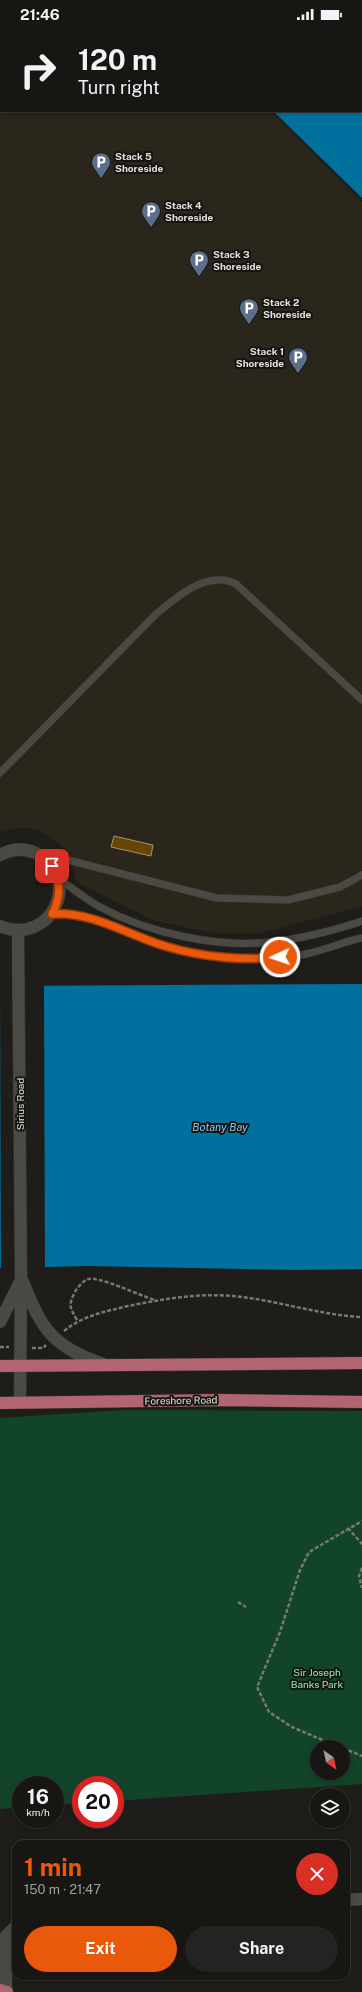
<!DOCTYPE html>
<meta charset="utf-8">
<style>
:root{--surface:#171613;--page:#242321;--text:#f1f3f6;--muted:#9e9fa0;--line:#363533;--accent:#ea580c}
body{margin:0;font-family:"Public Sans",sans-serif;background:var(--page);color:var(--text);height:100vh;display:flex;flex-direction:column;font-size:15px;white-space:nowrap}
*{box-sizing:border-box;margin:0}
p{font-size:13px;color:var(--muted)}
.icon{flex:none;width:22px;height:22px;fill:none;stroke:currentColor;stroke-width:2;stroke-linecap:round;stroke-linejoin:round}
.map{position:relative;flex:1;overflow:hidden}
.details{position:absolute;left:12px;top:1812px;width:338px;height:140px;display:flex;flex-direction:column;background:var(--surface);border-radius:12px;box-shadow:0 2px 6px #0003,0 0 0 1px var(--line)}
.details>*{flex:none}
.banner{position:absolute;left:0px;top:0px;width:362px;height:84px;box-shadow:0 2px 6px #0003,0 0 0 1px var(--line);background:#171613;color:var(--text);overflow:hidden}
.needle{width:26px;rotate:147deg}
.fabs{position:absolute;left:310px;top:1712px;display:grid;gap:8px}
.fabs a{display:grid;place-items:center;width:40px;height:40px;border-radius:50%;background:var(--surface);box-shadow:0 2px 6px #0003,0 0 0 1px var(--line);font-size:20px}
.speed{position:absolute;left:12px;top:1748px;display:flex;gap:8px;font-size:20px;font-weight:700;text-align:center}
.speed>*{display:grid;place-content:center;width:52px;height:52px;border-radius:50%;background:var(--surface);box-shadow:0 2px 6px #0003,0 0 0 1px var(--line);line-height:1}
.speed small{font-size:10px;font-weight:400}
.speed .limit{border:6px solid #d22;background:#fff;color:#111}
.pin{position:absolute;display:grid;place-items:center;width:34px;height:34px;color:#fff;margin:-17px;border-radius:8px;box-shadow:0 2px 6px #0006}
.me{position:absolute;width:44px;margin:-22px;rotate:267deg;stroke-linejoin:round;filter:drop-shadow(0 0 3px #0008)}
.turn{display:flex;align-items:center;gap:14px;height:84px;padding:0 12px;font-size:18px}
.turn .icon{width:52px;height:52px;stroke-width:2.5}
.turn b{display:block;font-size:28px;line-height:34px}
.round{display:grid;place-items:center;flex:none;width:42px;height:42px;border-radius:21px;background:var(--page)}
.headline{display:flex;align-items:center;justify-content:space-between;height:68px;padding:0 12px}
h1{font-size:24px;font-weight:700;line-height:30px;color:var(--accent)}
.action{display:flex;gap:8px;margin-top:auto;padding:8px 12px}
.action a{flex:1;height:46px;border-radius:24px;background:var(--accent);color:#fff;font-size:16px;font-weight:700;line-height:46px;text-align:center}
.action a+a{background:var(--page);color:var(--text)}
.status{display:flex;justify-content:space-between;align-items:center;height:28px;padding:0 20px;background:var(--surface);direction:ltr}
.status svg{height:11px;fill:currentColor}
.map>svg:first-child{display:block}
.built{fill:#2a261c}
.green{fill:#124429;fill-rule:evenodd}
.water{fill:#00719f}
.pier{fill:#1f1d19}
.building{fill:#6a4502;stroke:#97948f}
.lines{fill:none;stroke-linecap:round;stroke-linejoin:round}
.lane-casing{stroke:#393735;stroke-width:8}
.street-casing{stroke:#393735;stroke-width:13}
.primary-casing{stroke:#393735;stroke-width:13}
.path{stroke:#7a7875;stroke-width:2.5;stroke-dasharray:4 2;stroke-linecap:butt}
.lane{stroke:#4b4944;stroke-width:7}
.street{stroke:#4b4944;stroke-width:12}
.primary{stroke:#b26571;stroke-width:12}
.route-casing{stroke:#983908;stroke-width:10}
.route{stroke:#ea580c;stroke-width:7}
.labels{text-anchor:middle;dominant-baseline:central;stroke-width:4;stroke-linejoin:round;paint-order:stroke}
.poi-label{font-size:10px;font-weight:bold;fill:#e4e2e0;stroke:#161410;text-anchor:start}
.street-label{font-size:10px;fill:#e4e2e0;stroke:#161410}
.park-label{font-size:10px;fill:#87f6b1;stroke:#161410}
.water-label{font-size:11px;font-style:italic;fill:#8acaf0;stroke:#161410}
</style>
<div class="status"><b>21:46</b><svg viewBox="0 0 49 12"><path d="M0 12V9h3v3zM5 12V6h3v6zM10 12V3h3v9zM15 12V0h3v12zM26 1h20v11H26zM47 4h2v5h-2z"/></svg></div>
<div class="map">
<svg width="362" height="1964" viewBox="0 0 362 1964">
<rect width="100%" height="100%" fill="#1f1d19"/>
<path class="built" d="M0 0H187L188 1H1V83H271L362 174V878L261 905H214L155 893 77 854 70 830 62 819 52 810 40 803 26 800 12 801 0 804Z"/>
<path class="green" d="M123 1382 362 1383V1756L115 1773V1757H81V1775L55 1777V1757H21V1779L0 1781V1390ZM317 1719H343V1745H317Z"/>
<g class="water">
<path d="M189 0H362V170L273 83H361V1Z"/>
<path d="M362 956V1241L299 1242 89 1238 0 1240V958Z"/>
</g>
<path class="pier" d="M0 956H44L45 1241 1 1242Z"/>
<path class="building" d="M114 808 153 817 151 828 111 819Z"/>
<g class="lines">
<g class="lane-casing">
<g id="lane">
<path d="M0 745 156 586C174 572 197 550 221 552 226 552 232 554 236 556L362 672"/>
<path d="M40 825 217 870 288 872 340 859 362 847"/>
<path d="M58 850C72 860 85 871 100 879 148 905 217 920 270 914 299 911 335 902 362 893"/>
<path d="M52 887C93 883 129 908 168 919 207 930 266 936 306 926 325 922 343 914 362 910"/>
</g>
</g>
<g class="street-casing">
<g id="street">
<path d="M0 827C11 821 24 820 36 825 84 850 51 919 0 898"/>
<path d="M18 903 21 1249 20 1373"/>
<path d="M23 1254C42 1302 53 1319 103 1336"/>
<path d="M0 1294 19 1256"/>
<path d="M346 1872 362 1871"/>
<path d="M6 1964V1908L16 1898"/>
</g>
</g>
<g class="primary-casing">
<g id="primary">
<path d="M0 1338 362 1335"/>
<path d="M0 1375 220 1372 362 1374"/>
<path d="M0 1962 7 1964"/>
</g>
</g>
<g class="path">
<path d="M77 1292C70 1280 68 1277 75 1264 77 1260 83 1253 88 1251 99 1248 141 1268 155 1272"/>
<path d="M64 1303C84 1287 104 1284 128 1278 163 1271 198 1265 233 1268 277 1272 318 1287 362 1289"/>
<path d="M0 1319H9"/>
<path d="M32 1320H43L46 1317"/>
<path d="M348 1500 362 1516"/>
<path d="M362 1540 359 1548 362 1560"/>
<path d="M238 1574 246 1579"/>
<path d="M339 1719 292 1699 269 1684 257 1659 280 1604 300 1542 309 1524 362 1493"/>
<path d="M343 1720 362 1728"/>
</g>
<use href="#lane" class="lane"/>
<use href="#street" class="street"/>
<use href="#primary" class="primary"/>
</g>
<g class="lines">
<g class="route-casing">
<path id="route" d="M52 838C61 856 61 869 52 886 93 883 129 908 168 919 202 929 244 933 280 929"/>
</g>
<use href="#route" class="route"/>
</g>
<defs>
<g id="parking-pin" transform="scale(1)"><path d="M0 17L-7.5 6A9.5 9.5 0 1 1 7.5 6Z" fill="#5c6f8a" stroke="#161410"/><path d="M-3.5-5.5H1a3.5 3.5 0 0 1 0 7H-1V5.5H-3.5ZM-1-3.4V-.6H.8a1.4 1.4 0 0 0 0-2.8Z" fill="#fff"/></g>
</defs>
<g fill-rule="evenodd">
<use href="#parking-pin" x="101" y="134"/>
<use href="#parking-pin" x="151" y="183"/>
<use href="#parking-pin" x="199" y="232"/>
<use href="#parking-pin" x="249" y="280"/>
<use href="#parking-pin" x="298" y="329"/>
</g>
<g class="labels">
<g class="poi-label">
<text x="115" y="128">Stack 5<tspan x="115" dy="12">Shoreside</tspan></text>
<text x="165" y="177">Stack 4<tspan x="165" dy="12">Shoreside</tspan></text>
<text x="213" y="226">Stack 3<tspan x="213" dy="12">Shoreside</tspan></text>
<text x="263" y="274">Stack 2<tspan x="263" dy="12">Shoreside</tspan></text>
<text x="284" y="323" text-anchor="end">Stack 1<tspan x="284" dy="12">Shoreside</tspan></text>
</g>
<g class="street-label">
<text transform="translate(20 1076) rotate(-90)">Sirius Road</text>
<text transform="translate(181 1372) rotate(-1)">Foreshore Road</text>
</g>
<g class="park-label">
<text x="317" y="1644">Sir Joseph<tspan x="317" dy="12">Banks Park</tspan></text>
</g>
<g class="water-label">
<text x="220" y="1099">Botany Bay</text>
</g>
</g>
</svg>
<div class="fabs">
<a><svg class="needle" viewBox="-14 -14 28 28"><path d="M0-13l5 13h-10z" fill="#e53935"/><path d="M0 13l5-13h-10z" fill="#9e9fa0"/></svg></a>
<a><svg class="icon" aria-label="layers" viewBox="0 0 24 24"><path d="M12 4l9 5-9 5-9-5zM3 14l9 5 9-5"/></svg></a>
</div>
<div class="speed"><div>16<small>km/h</small></div><div class="limit">20</div></div>
<div class="pin" style="left:52px;top:838px;background:#d93025"><svg class="icon" aria-label="arrive" viewBox="0 0 24 24"><path d="M6 21V4h12l-3 4 3 4H6"/></svg></div>
<svg class="me" style="left:280px;top:929px" viewBox="-20 -20 40 40"><circle r="17" fill="#ea580c" stroke="#fff" stroke-width="3"/><path d="M0-11L8 9 0 5-8 9z" fill="#fff"/></svg>
<div class="banner">
<div class="turn"><svg class="icon" aria-label="right" viewBox="0 0 24 24"><path d="M7 20v-9h11M14 6l5 5-5 5"/></svg><div><b>120 m</b>Turn right</div></div>
</div>
<section class="details">
<div class="headline"><div><h1>1 min</h1><p>150 m · 21:47</p></div><a class="round" style="background:#d93025;color:#fff"><svg class="icon" aria-label="close" viewBox="0 0 24 24"><path d="M6 6l12 12M18 6L6 18"/></svg></a></div>
<div class="action"><a>Exit</a><a>Share</a></div>
</section>
</div>
